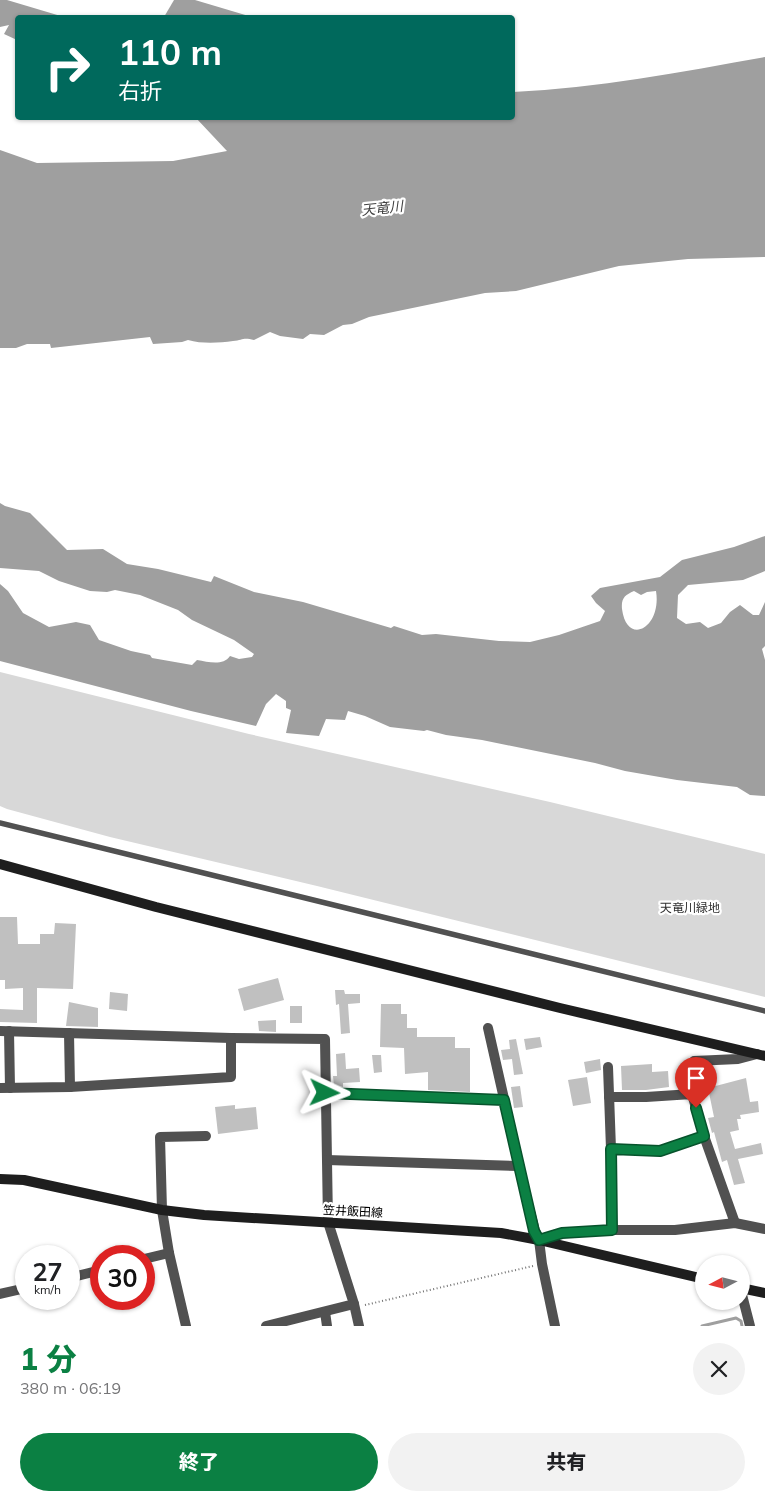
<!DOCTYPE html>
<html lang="ja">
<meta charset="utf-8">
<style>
:root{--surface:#fff;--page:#f2f2f2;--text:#202124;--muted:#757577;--accent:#0b8043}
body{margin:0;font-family:Mulish,"Noto Sans JP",sans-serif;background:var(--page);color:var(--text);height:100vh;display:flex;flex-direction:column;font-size:19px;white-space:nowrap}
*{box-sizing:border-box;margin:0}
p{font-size:16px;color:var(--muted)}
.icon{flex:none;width:28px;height:28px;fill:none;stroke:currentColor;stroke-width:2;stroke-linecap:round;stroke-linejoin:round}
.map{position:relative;height:1326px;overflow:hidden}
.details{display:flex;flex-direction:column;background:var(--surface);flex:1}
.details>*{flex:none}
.top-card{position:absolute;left:15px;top:15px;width:500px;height:105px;border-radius:5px;box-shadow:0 1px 4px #0004;background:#00695c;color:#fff;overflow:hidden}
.needle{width:32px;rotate:263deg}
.controls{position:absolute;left:695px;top:1255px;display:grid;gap:10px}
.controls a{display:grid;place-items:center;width:55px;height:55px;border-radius:50%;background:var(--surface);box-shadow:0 1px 4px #0004;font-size:25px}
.speed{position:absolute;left:15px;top:1245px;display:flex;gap:10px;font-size:25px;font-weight:700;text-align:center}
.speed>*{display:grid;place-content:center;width:65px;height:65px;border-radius:50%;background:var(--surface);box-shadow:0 1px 4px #0004;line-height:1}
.speed small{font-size:12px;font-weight:400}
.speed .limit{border:8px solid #d22;background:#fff;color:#111}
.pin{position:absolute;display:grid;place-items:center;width:42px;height:42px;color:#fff;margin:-51px -21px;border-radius:50% 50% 50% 0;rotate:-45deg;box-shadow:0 0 5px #0007}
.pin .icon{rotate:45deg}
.me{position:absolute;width:55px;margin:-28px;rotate:92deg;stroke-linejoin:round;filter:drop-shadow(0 0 4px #0008)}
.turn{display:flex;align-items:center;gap:18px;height:105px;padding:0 20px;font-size:22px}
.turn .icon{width:65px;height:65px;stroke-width:2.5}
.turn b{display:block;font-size:35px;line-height:42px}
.round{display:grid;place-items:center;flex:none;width:52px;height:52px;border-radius:26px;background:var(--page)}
.overview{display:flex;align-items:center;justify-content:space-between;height:85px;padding:0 20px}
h1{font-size:30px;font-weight:800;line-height:38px;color:var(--accent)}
.primary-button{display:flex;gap:10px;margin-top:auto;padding:10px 20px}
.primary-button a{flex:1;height:58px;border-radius:30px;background:var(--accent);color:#fff;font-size:20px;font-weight:800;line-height:58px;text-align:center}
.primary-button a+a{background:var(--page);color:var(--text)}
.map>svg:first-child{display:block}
.green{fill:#d8d8d8}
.water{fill:#9f9f9f;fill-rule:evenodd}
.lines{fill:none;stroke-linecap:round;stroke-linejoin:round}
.stream{stroke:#9f9f9f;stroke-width:3}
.building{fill:#c0c0c0}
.path{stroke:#737373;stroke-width:2;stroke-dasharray:1 2.5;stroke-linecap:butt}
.lane{stroke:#515151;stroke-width:5.5}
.street{stroke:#515151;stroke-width:10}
.secondary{stroke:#1e1e1e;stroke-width:10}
.route-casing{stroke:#07532c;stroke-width:12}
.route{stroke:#0b8043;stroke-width:9}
.labels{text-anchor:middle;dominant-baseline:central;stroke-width:4.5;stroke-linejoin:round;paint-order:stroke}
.park-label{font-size:12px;fill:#2f2f2f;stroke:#fff}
.street-label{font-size:12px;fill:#000;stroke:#fff}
.water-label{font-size:14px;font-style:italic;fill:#404040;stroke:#fff}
</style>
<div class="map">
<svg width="765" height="1326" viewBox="0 0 765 1326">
<rect width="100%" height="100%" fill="#fff"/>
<path class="green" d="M0 672 249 734 550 802 765 854V997L317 886 110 837 7 809 0 806Z"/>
<g class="water">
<path d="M0 0H7L64 17 18 18 17 40 4 34 9 25 0 27Z"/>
<path d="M174 0H195L252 17H164Z"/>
<path d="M765 57V257L688 259 619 266 516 291 485 293 369 317 352 324 343 325 324 335 310 334 303 339 280 336 270 332 254 340C243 337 243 340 233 341 219 343 202 344 188 340L182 342 153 344 150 337 51 348 50 344H27L16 348H0V150L37 163 173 161 227 151 196 118H512L513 92C598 88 681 72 765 57Z"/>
<path d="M0 503 5 506 30 513 67 550 103 549 127 564 158 569 211 582 214 576 254 592 303 602 391 628 394 626 422 635 436 634 499 641 530 642 559 635 600 621 605 611 596 603 591 596 600 588 660 577 682 560 734 547 765 536V571L743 580 688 585 678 595 677 618 686 624 700 622 708 628 721 623 730 612 740 605 753 615H759L765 602V646L762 649 765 660V796L750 795 737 787 677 780 625 771 595 763 482 740 446 735 427 730 424 731 390 727 365 716 348 711 345 720 326 719 319 736 286 733 291 710 286 708V701L276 694 266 704 256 726 191 711 0 661V584L8 591 23 613 49 627 76 622 90 625 99 640 131 651 150 655 152 658 192 665 197 660C209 662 223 666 230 656L239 659 252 657 254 654 234 640 192 620 178 610 140 595 115 590 107 592 90 591 59 581 39 571 0 568ZM634 591 641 595 647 592 656 591C662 628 627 647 622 609 621 598 625 595 634 591Z"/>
</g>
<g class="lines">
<path class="stream" d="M702 1326 736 1318 741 1321 742 1326"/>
</g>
<g class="building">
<path d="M0 917H17L18 944H40V934H54L55 923 76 924 73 989 37 988V1023L0 1022V1009L23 1010V988L5 989V980H0Z"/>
<path d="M278 978 284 1000 244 1011 238 989Z"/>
<path d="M335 990H344L345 994H360V1003L348 1004 350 1033 341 1034 339 1004 336 1005Z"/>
<path d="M110 992 128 994 127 1011 109 1009Z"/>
<path d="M69 1002 98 1008V1027L66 1026Z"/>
<path d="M381 1004H401V1014H407V1028H417V1037H455V1048H470V1092L428 1090V1072L405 1074 404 1048 380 1047Z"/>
<rect x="290" y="1006" width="12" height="17"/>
<path d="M276 1020V1032L259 1031 258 1021Z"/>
<path d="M540 1037 542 1047 526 1050 524 1039Z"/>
<path d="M516 1039 523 1074 514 1075 512 1059 503 1060 501 1050 510 1049 509 1040Z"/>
<path d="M345 1053 346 1069 359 1068 360 1082 343 1083V1087L334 1086 333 1076H337L336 1054Z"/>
<path d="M372 1055H381L382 1072 374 1073Z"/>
<path d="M600 1059 601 1070 586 1073 584 1062Z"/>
<path d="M652 1064V1072L668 1071 669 1087 646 1090H622L621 1066Z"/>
<path d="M587 1077 591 1103 573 1106 568 1080Z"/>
<path d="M746 1078 750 1102 758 1101 759 1112 740 1115 741 1119H737L739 1130 730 1132 735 1149 761 1143 763 1154 738 1159 745 1183 734 1185 727 1160 722 1162 714 1132 712 1133 708 1118 714 1117 708 1088Z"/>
<path d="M520 1086 523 1107 514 1108 511 1087Z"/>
<path d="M235 1105V1109L256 1107 258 1129 218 1134 215 1107Z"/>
</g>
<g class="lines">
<path class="path" d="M365 1305 533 1266"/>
<path class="lane" d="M0 823 765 1011"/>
<g class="street">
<path d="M488 1028 526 1196 535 1231 539 1240 542 1264 555 1326"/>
<path d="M0 1031 231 1038 325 1039 328 1222 354 1304 266 1326"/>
<path d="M9 1031 10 1088"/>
<path d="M69 1033 70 1087"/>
<path d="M608 1067 611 1149 660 1151 704 1136 735 1223"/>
<path d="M0 1088 70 1087 231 1077V1038"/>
<path d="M325 1093 504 1100"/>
<path d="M692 1094 688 1077V1066L694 1061 738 1059 757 1054"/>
<path d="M609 1097H646L692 1094 704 1136"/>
<path d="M611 1149 612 1230"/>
<path d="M327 1160 519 1166"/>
<path d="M539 1240 562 1233 612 1230H675L735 1223 765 1229"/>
<path d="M144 1259 169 1253"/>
<path d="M69 1278 101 1270"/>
<path d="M741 1291 750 1326"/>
<path d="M0 1294 26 1288"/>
<path d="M354 1304 359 1326"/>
<path d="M325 1312 327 1326"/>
<path d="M186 1326 169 1253 162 1210 160 1137 206 1136"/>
</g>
<g class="secondary">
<path d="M0 864 156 907 560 1008 765 1056"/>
<path d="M0 1179 24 1180 162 1210 204 1215 501 1233 539 1240 704 1279"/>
<path d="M741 1288 765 1293"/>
</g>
</g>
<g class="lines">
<g class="route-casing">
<path id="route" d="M325 1093 504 1100 534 1231 539 1240 562 1233 612 1230 611 1149 660 1151 704 1136 696 1108"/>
</g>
<use href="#route" class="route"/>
</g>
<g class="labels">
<g class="park-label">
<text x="690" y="907">天竜川緑地</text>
</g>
<g class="street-label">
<text transform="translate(353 1211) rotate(3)">笠井飯田線</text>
</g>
<g class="water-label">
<text transform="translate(382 208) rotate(-6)">天竜川</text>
</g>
</g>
</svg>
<div class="controls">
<a><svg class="needle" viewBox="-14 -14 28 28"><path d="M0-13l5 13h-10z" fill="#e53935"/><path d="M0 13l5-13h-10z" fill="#757577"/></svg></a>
</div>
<div class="speed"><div>27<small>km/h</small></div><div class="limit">30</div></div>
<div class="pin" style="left:696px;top:1108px;background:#d93025"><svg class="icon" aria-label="arrive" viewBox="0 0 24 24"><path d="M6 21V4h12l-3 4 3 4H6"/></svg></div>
<svg class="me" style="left:325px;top:1093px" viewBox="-20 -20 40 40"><path d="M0-17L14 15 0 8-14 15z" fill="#0b8043" stroke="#fff" stroke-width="4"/></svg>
<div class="top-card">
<div class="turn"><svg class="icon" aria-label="right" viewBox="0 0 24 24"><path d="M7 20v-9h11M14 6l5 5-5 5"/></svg><div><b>110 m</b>右折</div></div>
</div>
</div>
<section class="details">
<div class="overview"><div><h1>1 分</h1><p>380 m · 06:19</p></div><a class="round"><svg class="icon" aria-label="close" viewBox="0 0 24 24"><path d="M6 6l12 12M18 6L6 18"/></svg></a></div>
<div class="primary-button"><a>終了</a><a>共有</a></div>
</section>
